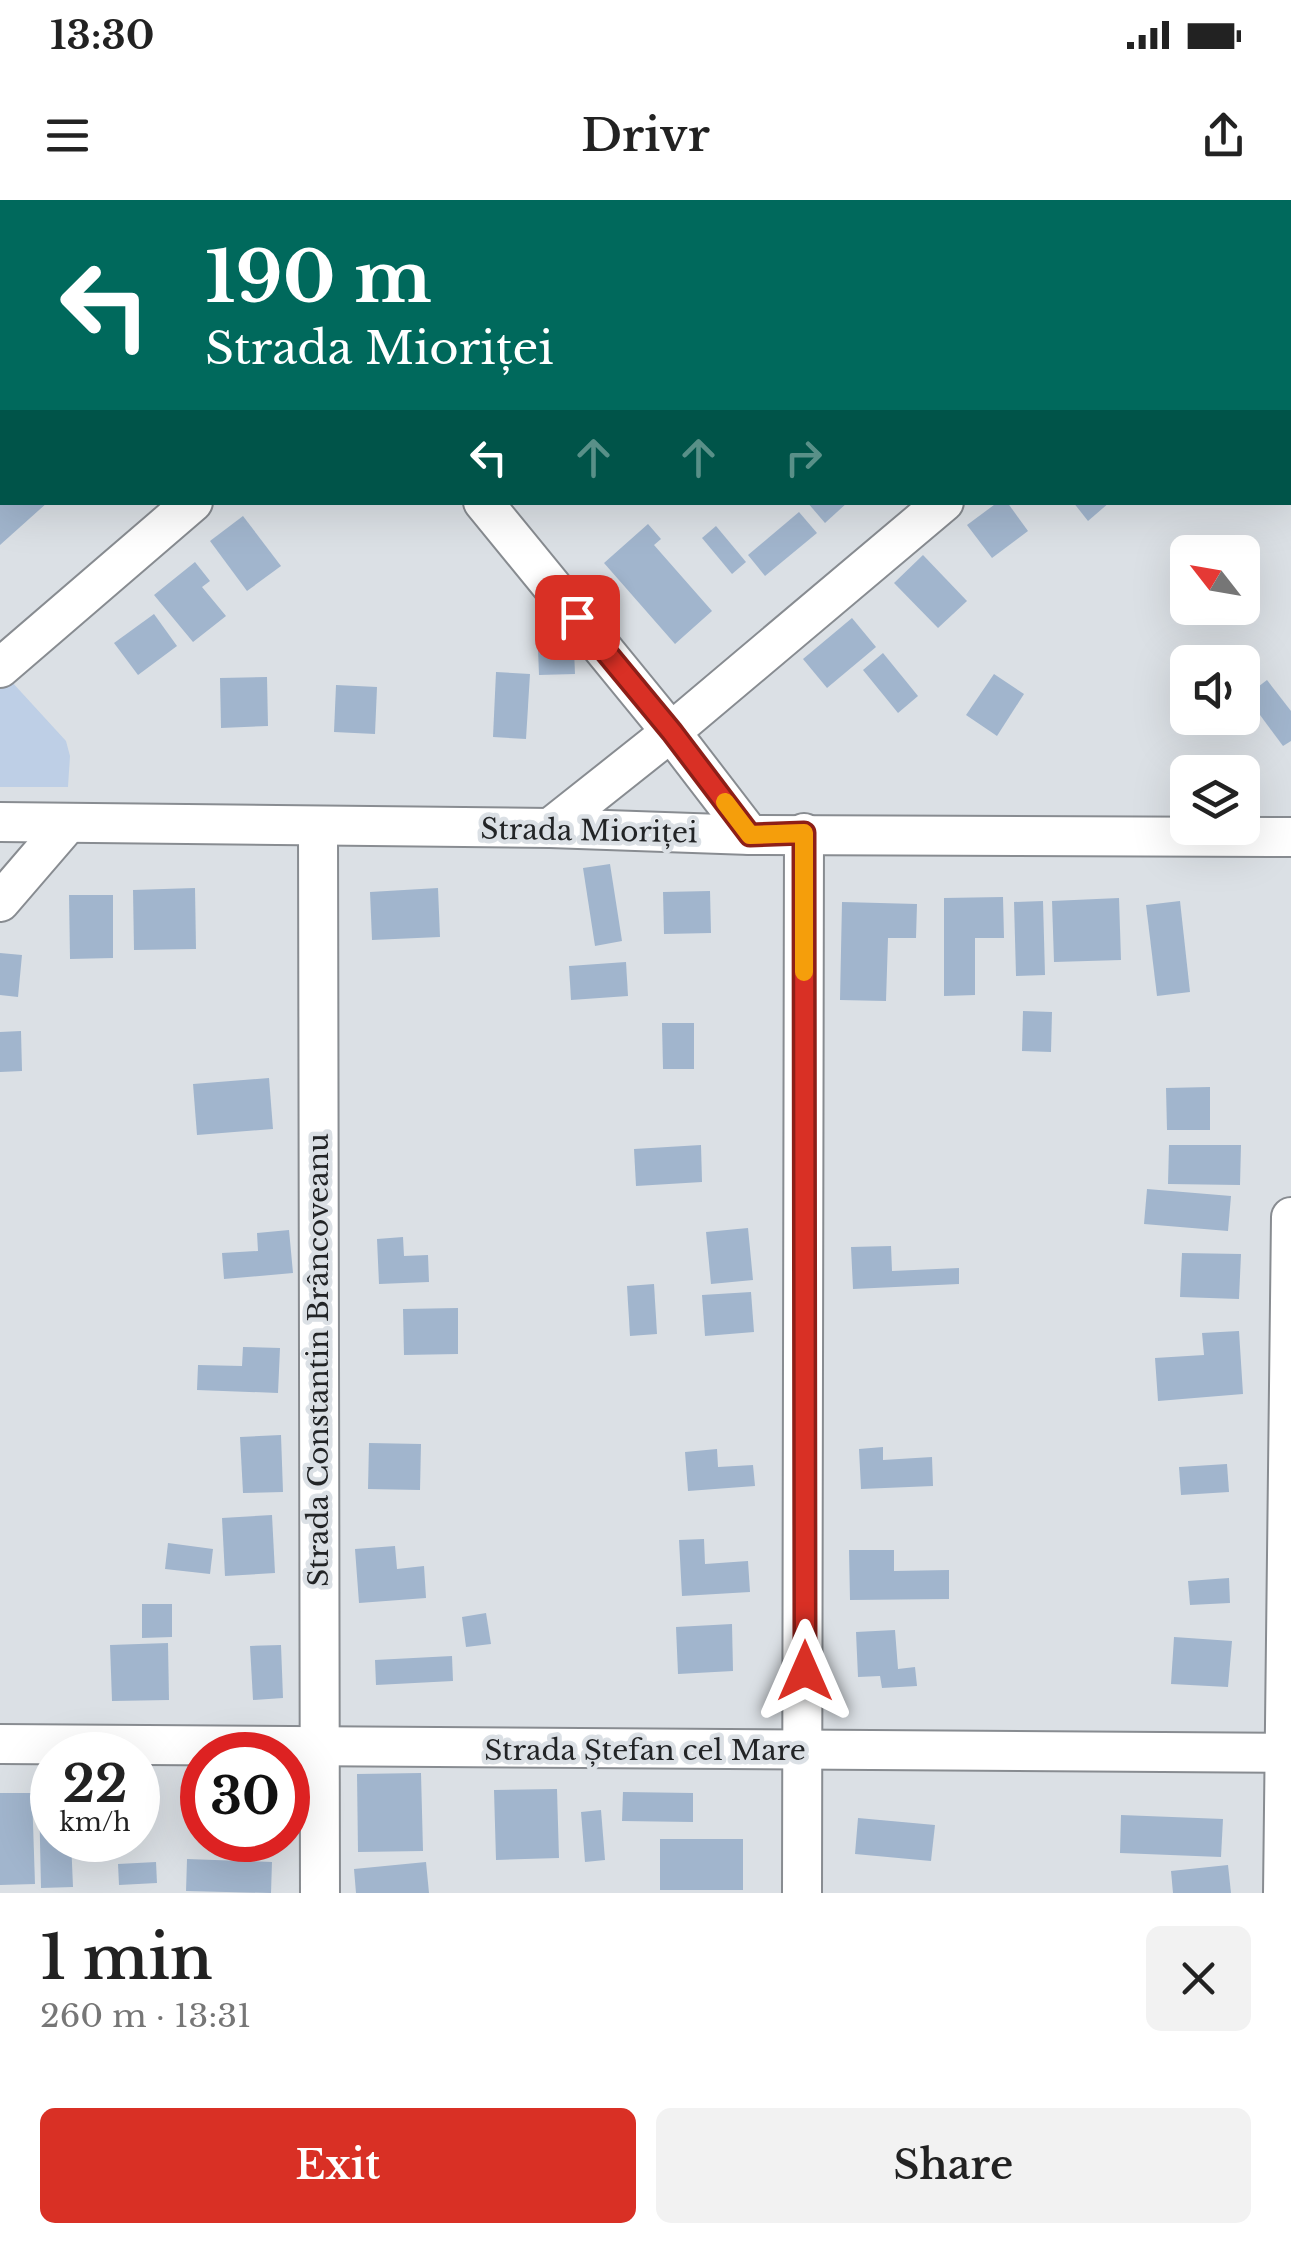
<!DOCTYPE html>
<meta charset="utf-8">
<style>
:root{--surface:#fff;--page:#f2f2f2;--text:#222;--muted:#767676;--accent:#d93025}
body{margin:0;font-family:"Libre Baskerville",serif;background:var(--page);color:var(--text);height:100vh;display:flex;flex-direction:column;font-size:38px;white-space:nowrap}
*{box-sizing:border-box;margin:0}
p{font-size:32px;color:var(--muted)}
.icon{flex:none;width:55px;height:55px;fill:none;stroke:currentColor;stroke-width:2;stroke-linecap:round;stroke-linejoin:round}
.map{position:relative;height:1693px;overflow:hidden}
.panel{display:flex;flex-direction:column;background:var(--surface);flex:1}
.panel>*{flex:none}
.guide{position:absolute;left:0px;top:0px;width:1292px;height:305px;box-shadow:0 10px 40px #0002;background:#00695c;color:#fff;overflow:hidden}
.needle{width:65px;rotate:301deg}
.controls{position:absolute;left:1170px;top:335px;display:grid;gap:20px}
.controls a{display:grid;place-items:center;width:90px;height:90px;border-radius:15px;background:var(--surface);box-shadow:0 10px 40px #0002;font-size:50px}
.speed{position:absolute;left:30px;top:1532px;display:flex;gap:20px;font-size:50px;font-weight:700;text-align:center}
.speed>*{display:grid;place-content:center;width:130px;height:130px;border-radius:50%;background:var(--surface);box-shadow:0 10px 40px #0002;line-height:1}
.speed small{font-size:25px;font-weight:400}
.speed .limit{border:15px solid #d22;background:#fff;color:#111}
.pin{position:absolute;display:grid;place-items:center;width:85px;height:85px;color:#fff;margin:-42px;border-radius:20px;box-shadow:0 5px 15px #0006}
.me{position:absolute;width:110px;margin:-55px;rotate:0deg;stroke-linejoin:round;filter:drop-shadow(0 0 8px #0008)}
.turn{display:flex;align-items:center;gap:35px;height:210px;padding:0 40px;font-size:45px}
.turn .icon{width:130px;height:130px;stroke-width:2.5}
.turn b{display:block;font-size:70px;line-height:85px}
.lanes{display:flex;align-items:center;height:95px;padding:0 40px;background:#0003;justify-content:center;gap:50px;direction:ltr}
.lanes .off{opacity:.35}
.round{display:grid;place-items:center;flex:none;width:105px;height:105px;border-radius:15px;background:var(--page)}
.summary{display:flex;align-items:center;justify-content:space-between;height:170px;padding:0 40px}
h1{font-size:60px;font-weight:600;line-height:75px}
.primary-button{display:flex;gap:20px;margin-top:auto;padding:20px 40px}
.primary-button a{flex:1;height:115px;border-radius:15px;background:var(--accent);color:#fff;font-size:40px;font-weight:600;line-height:115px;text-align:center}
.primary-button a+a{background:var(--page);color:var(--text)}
.status{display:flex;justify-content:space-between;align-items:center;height:70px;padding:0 50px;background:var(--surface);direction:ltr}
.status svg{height:28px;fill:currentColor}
header{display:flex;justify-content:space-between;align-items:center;height:130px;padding:0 40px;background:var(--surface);font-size:45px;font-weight:600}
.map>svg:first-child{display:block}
.green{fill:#becfe6}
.building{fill:#a1b5cd}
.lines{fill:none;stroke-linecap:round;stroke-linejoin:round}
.minor-casing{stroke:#888c91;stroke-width:42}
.minor{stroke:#fff;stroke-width:38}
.route-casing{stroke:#8d1f18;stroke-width:25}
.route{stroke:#d93025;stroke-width:18}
.slow{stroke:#f59e0b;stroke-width:18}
.labels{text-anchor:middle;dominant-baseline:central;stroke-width:9;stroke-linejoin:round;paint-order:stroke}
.street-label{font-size:28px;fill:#222426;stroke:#dbe0e5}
</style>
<div class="status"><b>13:30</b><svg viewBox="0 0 49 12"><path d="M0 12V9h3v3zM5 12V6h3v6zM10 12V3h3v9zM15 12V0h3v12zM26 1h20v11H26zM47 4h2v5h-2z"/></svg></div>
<header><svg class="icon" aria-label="menu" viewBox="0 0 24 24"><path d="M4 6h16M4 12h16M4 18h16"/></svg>Drivr<svg class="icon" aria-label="share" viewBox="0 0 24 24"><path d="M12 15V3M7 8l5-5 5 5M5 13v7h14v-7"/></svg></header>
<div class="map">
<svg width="1291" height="1693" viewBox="0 0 1291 1693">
<rect width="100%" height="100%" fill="#dbe0e5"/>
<path class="green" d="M0 469 66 541 70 556 68 587H0Z"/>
<g class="building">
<path d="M0 302H48L0 345Z"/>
<path d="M807 302H848L825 323Z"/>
<path d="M998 302H1007L1028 331 992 358 967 325Z"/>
<path d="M1073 302H1110L1088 321Z"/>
<path d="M799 312 817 333 765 376 748 355Z"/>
<path d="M243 316 281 366 247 391 210 341Z"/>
<path d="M648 324 661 339 654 345 712 411 675 444 604 363Z"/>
<path d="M716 326 746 362 732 374 702 338Z"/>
<path d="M923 355 967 401 938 428 894 383Z"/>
<path d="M195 362 210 381 202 387 226 416 193 442 154 395Z"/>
<path d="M154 414 177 446 138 475 114 443Z"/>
<path d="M852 418 876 447 827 488 803 459Z"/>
<path d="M538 449H574L575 474 539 475Z"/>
<path d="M883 453 918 496 898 513 863 470Z"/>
<path d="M496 472 530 474 526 539 493 537Z"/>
<path d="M994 474 1024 494 997 536 966 515Z"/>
<path d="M267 477 268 526 221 528 220 478Z"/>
<path d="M1267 480 1291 511V541L1283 546 1246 496Z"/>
<path d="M336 485 377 487 375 534 334 532Z"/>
<path d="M610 664 622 741 595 746 583 668Z"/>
<path d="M195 688 196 749 134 750 133 690Z"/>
<path d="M438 688 440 737 372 740 370 692Z"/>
<path d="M710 691 711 733 664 734 663 692Z"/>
<path d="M69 695H113V758L70 759Z"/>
<path d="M1003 697 1004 738H975V795L944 796V698Z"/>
<path d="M1119 698 1121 760 1054 762 1052 701Z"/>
<path d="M1043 701 1045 775 1016 776 1014 702Z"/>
<path d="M1180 701 1190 792 1157 796 1146 705Z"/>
<path d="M842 702 917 704 916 738H888L886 801 840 800Z"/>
<path d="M0 753 22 755 18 797 0 795Z"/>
<path d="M626 762 628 796 571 800 569 766Z"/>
<path d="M1023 811 1052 812 1051 852 1022 851Z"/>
<path d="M662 823H694V869H663Z"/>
<path d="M21 831 22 871 0 872V832Z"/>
<path d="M269 878 273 929 197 935 193 884Z"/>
<path d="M1210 887V930H1167L1166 888Z"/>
<path d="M701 945 702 982 636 986 634 949Z"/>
<path d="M1169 945H1241L1240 985 1168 984Z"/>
<path d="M1147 989 1231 996 1228 1031 1144 1024Z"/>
<path d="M748 1028 753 1080 711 1084 706 1032Z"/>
<path d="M289 1030 293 1073 224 1079 222 1053 258 1051 257 1033Z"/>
<path d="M403 1037 404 1056 428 1055 429 1082 379 1084 377 1039Z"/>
<path d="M891 1046 892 1071 959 1068V1084L853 1089 851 1047Z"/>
<path d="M1182 1053 1241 1054 1239 1099 1180 1097Z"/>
<path d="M654 1084 657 1134 630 1136 627 1086Z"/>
<path d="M751 1092 754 1132 705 1136 702 1095Z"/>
<path d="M458 1108V1154L404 1155 403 1109Z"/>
<path d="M1239 1131 1243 1194 1158 1201 1155 1158 1204 1155 1202 1133Z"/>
<path d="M243 1147 280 1148 278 1193 197 1190 198 1165 242 1166Z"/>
<path d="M281 1235 283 1292 243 1293 240 1237Z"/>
<path d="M369 1243 421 1244 420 1290 368 1289Z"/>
<path d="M883 1247V1260L932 1257 933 1286 861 1289 859 1249Z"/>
<path d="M717 1249 718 1267 753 1265 755 1286 688 1291 685 1252Z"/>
<path d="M1227 1264 1229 1292 1181 1295 1179 1267Z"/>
<path d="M272 1315 275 1373 225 1376 222 1318Z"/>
<path d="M704 1339 705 1364 748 1361 750 1392 682 1396 679 1340Z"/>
<path d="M168 1343 213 1349 210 1374 165 1369Z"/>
<path d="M395 1346 397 1369 424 1366 426 1398 359 1403 355 1349Z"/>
<path d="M849 1350H894V1371L949 1370V1399L850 1400Z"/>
<path d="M1229 1378 1230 1403 1190 1405 1188 1381Z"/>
<path d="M142 1404H172V1437L142 1438Z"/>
<path d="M486 1413 491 1444 466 1447 462 1417Z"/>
<path d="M732 1424 733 1471 678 1474 676 1427Z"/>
<path d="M895 1430 898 1469 915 1467 917 1486 882 1488 880 1476 858 1477 856 1432Z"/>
<path d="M1174 1437 1232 1441 1228 1487 1171 1484Z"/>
<path d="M168 1443 169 1500 112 1501 110 1445Z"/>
<path d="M281 1445 283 1498 253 1500 250 1446Z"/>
<path d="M452 1456 453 1481 376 1485 375 1460Z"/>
<path d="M421 1573 423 1651 358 1652 357 1574Z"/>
<path d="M557 1589 559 1658 496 1660 494 1590Z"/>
<path d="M623 1592 693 1593V1622L622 1621Z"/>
<path d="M0 1593H32L35 1684 0 1685Z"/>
<path d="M39 1595H52V1640H71L73 1687 41 1688Z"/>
<path d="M601 1610 605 1660 585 1662 581 1612Z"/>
<path d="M1121 1615 1223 1619 1221 1657 1120 1653Z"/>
<path d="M858 1618 935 1625 931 1661 855 1654Z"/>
<rect x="660" y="1639" width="83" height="51"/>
<path d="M187 1659 272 1662 271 1693 186 1691Z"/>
<path d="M156 1662 157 1683 119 1685 118 1664Z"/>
<path d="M426 1662 429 1693H356L354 1669Z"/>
<path d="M1228 1665 1231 1693H1173L1171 1671Z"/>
</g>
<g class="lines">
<g class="minor-casing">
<g id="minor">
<path d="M230 0 232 2"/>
<path d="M548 2 551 0"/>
<path d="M1290 12 1291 11"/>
<path d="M483 302 671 532 750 635"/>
<path d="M0 468 193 302"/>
<path d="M0 622 550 628 750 635 1291 637"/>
<path d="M318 627 320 1693"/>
<path d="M550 628 671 532 944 302"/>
<path d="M0 702 68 623"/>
<path d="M0 1544 1291 1553"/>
<path d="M802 1693 804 633"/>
<path d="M1283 1693 1291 1017"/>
</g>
</g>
<use href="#minor" class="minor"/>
</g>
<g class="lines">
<g class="route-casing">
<path id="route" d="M577 417 672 532 750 635 804 633 805 1471"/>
</g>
<use href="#route" class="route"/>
<path class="slow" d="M725 602 750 635 804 633V772"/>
</g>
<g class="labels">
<g class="street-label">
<text transform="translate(589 631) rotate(1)">Strada Mioriței</text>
<text transform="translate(318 1160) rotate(-90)">Strada Constantin Brâncoveanu</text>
<text x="645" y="1550">Strada Ștefan cel Mare</text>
</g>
</g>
</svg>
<div class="controls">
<a><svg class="needle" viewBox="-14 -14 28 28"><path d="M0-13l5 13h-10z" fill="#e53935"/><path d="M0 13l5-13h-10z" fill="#767676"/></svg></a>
<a><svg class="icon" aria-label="sound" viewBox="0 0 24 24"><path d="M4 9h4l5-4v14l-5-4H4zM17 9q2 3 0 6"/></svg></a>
<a><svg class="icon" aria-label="layers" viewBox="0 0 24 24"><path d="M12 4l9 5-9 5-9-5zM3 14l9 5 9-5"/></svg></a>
</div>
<div class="speed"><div>22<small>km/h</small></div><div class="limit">30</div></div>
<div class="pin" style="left:577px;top:417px;background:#d93025"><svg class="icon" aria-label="arrive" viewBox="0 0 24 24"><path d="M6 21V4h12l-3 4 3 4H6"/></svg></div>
<svg class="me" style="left:805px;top:1471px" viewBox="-20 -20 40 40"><path d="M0-17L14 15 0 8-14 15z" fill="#d93025" stroke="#fff" stroke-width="4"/></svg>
<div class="guide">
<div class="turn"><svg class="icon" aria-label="left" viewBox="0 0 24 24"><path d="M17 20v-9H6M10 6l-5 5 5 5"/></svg><div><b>190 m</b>Strada Mioriței</div></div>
<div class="lanes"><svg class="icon" aria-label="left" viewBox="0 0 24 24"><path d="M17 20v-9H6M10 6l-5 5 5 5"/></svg><svg class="icon off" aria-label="ahead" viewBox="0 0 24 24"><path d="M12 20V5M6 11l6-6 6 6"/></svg><svg class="icon off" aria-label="ahead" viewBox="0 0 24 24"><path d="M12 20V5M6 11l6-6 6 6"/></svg><svg class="icon off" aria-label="right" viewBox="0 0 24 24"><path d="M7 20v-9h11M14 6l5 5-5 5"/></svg></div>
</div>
</div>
<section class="panel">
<div class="summary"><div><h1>1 min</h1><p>260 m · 13:31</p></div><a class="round"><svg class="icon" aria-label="close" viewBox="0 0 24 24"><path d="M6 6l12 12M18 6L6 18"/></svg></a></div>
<div class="primary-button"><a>Exit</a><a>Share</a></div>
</section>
